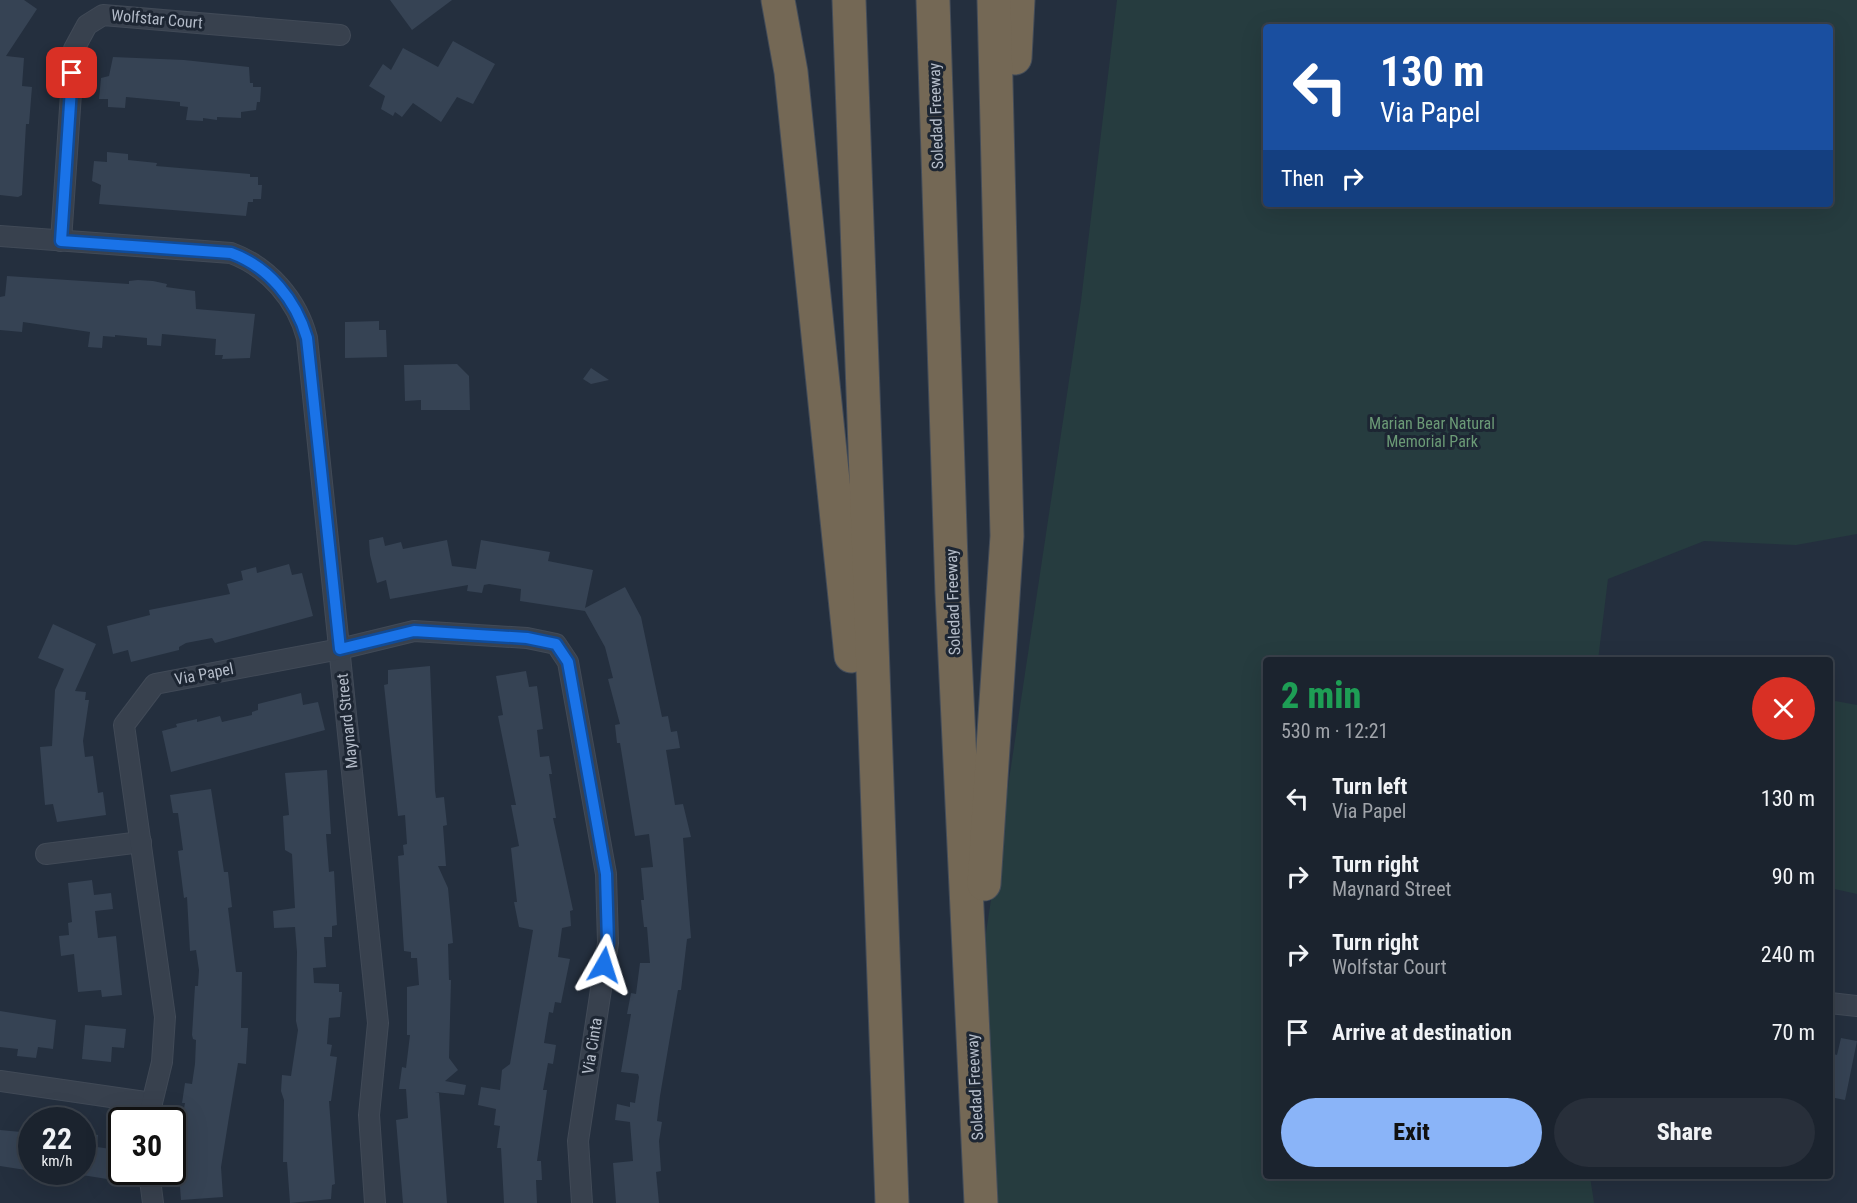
<!DOCTYPE html>
<meta charset="utf-8">
<style>
:root{--surface:#1b232e;--page:#282f3a;--text:#f1f3f6;--muted:#a0a4aa;--line:#39404a;--accent:#8ab4f8}
body{margin:0;font-family:"Roboto Condensed",sans-serif;background:var(--page);color:var(--text);height:100vh;display:flex;flex-direction:column;font-size:22px;white-space:nowrap}
*{box-sizing:border-box;margin:0}
p{font-size:20px;color:var(--muted)}
.icon{flex:none;width:33px;height:33px;fill:none;stroke:currentColor;stroke-width:2;stroke-linecap:round;stroke-linejoin:round}
.map{position:relative;flex:1;overflow:hidden}
.drawer{position:absolute;left:1263px;top:657px;width:570px;height:522px;display:flex;flex-direction:column;background:var(--surface);border-radius:6px;box-shadow:0 6px 24px #0002,0 0 0 2px var(--line)}
.drawer>*{flex:none}
.top-card{position:absolute;left:1263px;top:24px;width:570px;height:183px;border-radius:6px;box-shadow:0 6px 24px #0002,0 0 0 2px var(--line);background:#1a4fa0;color:#fff;overflow:hidden}
.speed{position:absolute;left:18px;top:1107px;display:flex;gap:12px;font-size:30px;font-weight:700;text-align:center}
.speed>*{display:grid;place-content:center;width:78px;height:78px;border-radius:50%;background:var(--surface);box-shadow:0 6px 24px #0002,0 0 0 2px var(--line);line-height:1}
.speed small{font-size:15px;font-weight:400}
.speed .limit{border:3px solid #111;border-radius:9px;background:#fff;color:#111}
.pin{position:absolute;display:grid;place-items:center;width:51px;height:51px;color:#fff;margin:-26px;border-radius:12px;box-shadow:0 3px 9px #0006}
.me{position:absolute;width:66px;margin:-33px;rotate:6deg;stroke-linejoin:round;filter:drop-shadow(0 0 4px #0008)}
.turn{display:flex;align-items:center;gap:21px;height:126px;padding:0 18px;font-size:27px}
.turn .icon{width:78px;height:78px;stroke-width:2.5}
.turn b{display:block;font-size:42px;line-height:51px}
.then{display:flex;align-items:center;height:57px;padding:0 18px;background:#0003;gap:12px;font-size:22px}
.round{display:grid;place-items:center;flex:none;width:63px;height:63px;border-radius:32px;background:var(--page)}
.summary{display:flex;align-items:center;justify-content:space-between;height:102px;padding:0 18px}
h1{font-size:36px;font-weight:800;line-height:45px;color:#1e9e55}
.cta{display:flex;gap:12px;margin-top:auto;padding:12px 18px}
.cta a{flex:1;height:69px;border-radius:36px;background:var(--accent);color:#111;font-size:24px;font-weight:800;line-height:69px;text-align:center}
.cta a+a{background:var(--page);color:var(--text)}
ul{padding:0;list-style:none}
li{display:flex;align-items:center;gap:18px;height:78px;padding:0 18px}
li div{flex:1}
li b{display:block;font-size:22px}
li em{font-style:normal}
.map>svg:first-child{display:block}
.green{fill:#263c3f;fill-rule:evenodd}
.building{fill:#364354}
.lines{fill:none;stroke-linecap:round;stroke-linejoin:round}
.street-casing{stroke:#414a57;stroke-width:22}
.highway-casing{stroke:#434c59;stroke-width:35}
.street{stroke:#38414e;stroke-width:20}
.highway{stroke:#746855;stroke-width:33}
.route-casing{stroke:#114b97;stroke-width:15}
.route{stroke:#1a73e8;stroke-width:10}
.labels{text-anchor:middle;dominant-baseline:central;stroke-width:6;stroke-linejoin:round;paint-order:stroke}
.street-label{font-size:16px;fill:#b4bcc9;stroke:#1d2633}
.park-label{font-size:16px;fill:#6b9a76;stroke:#1d2633}
</style>
<div class="map">
<svg width="1857" height="1203" viewBox="0 0 1857 1203">
<rect width="100%" height="100%" fill="#242f3e"/>
<g class="green">
<path d="M1117 0H1857V534L1796 545 1704 541 1608 579 1598 660H1266V1176H1590L1594 1203H973L969 1046 1081 301ZM1266 27H1830V204H1266Z"/>
<path d="M1830 700 1857 705V894L1830 888Z"/>
</g>
<g class="building">
<path d="M0 0H24L37 9 6 56 24 58 22 86 32 87 29 124H26L22 195 18 197 0 195Z"/>
<path d="M390 0H452L412 30Z"/>
<path d="M453 41 495 64 473 104 457 97 441 122 413 103 402 117 395 112 393 116 381 109 385 96 369 86 383 64 391 70 403 48 438 67Z"/>
<path d="M113 57 184 60 249 67 250 83H253V87H261L260 102H257L256 110 241 112V118L217 117V120L203 118V121L186 120 188 107 180 106V102L126 97 125 108 108 107V99H99L101 78 109 76Z"/>
<path d="M107 152 128 154V160L157 163 156 166 250 174V177H258V185H262L261 199H253V202H248L246 216 99 204 101 185 92 181 94 161 107 162Z"/>
<path d="M7 276 129 284V281L138 280 153 281 167 284 166 287 195 291 196 309 255 314 250 358 222 359 223 355H215L216 339 162 334 161 346 147 345V338L115 335V337L103 336 102 348 88 347 90 332 23 322 22 332 0 330V297L5 296Z"/>
<path d="M379 321V330H386L387 357 345 358V322Z"/>
<path d="M457 364 469 376 470 410H421V400L405 401 404 365Z"/>
<path d="M591 368 609 380 591 384 583 379Z"/>
<path d="M383 537 385 546 401 542 403 549 447 540 452 566 476 569 481 540 550 552 548 561 593 570 585 608 625 587 641 617 662 717 668 716 671 732 677 731 680 748 666 750 675 805 683 804 691 837 683 838 691 938 687 939 681 990H678L660 1096 657 1121 662 1122 659 1141 661 1171 656 1172 659 1203H616L613 1163 633 1161 630 1122 615 1120 617 1104 630 1107V1102L635 1103 639 1077 638 1074 621 1072 631 1014H627L631 993 636 994 640 963H650L647 927H644L641 900H644L641 868 653 867 649 834 635 836 620 743H617L615 725 620 724 608 679 613 678 605 647 585 611 520 601 521 589 489 584 484 585 482 593 467 591 468 585 390 599 386 580 377 583 370 555 369 540Z"/>
<path d="M289 564 292 575 302 573 313 616 215 643 212 638 186 643 179 647V650L131 662 128 650 113 654 107 626 150 615 149 610 230 594 227 584 243 580 241 571 256 567 257 573Z"/>
<path d="M53 624 96 644 75 691 86 692 85 700H89L83 741 85 757 93 756 98 793 103 792 106 815 57 822 53 804 45 805 40 747 52 746 55 690 64 669 38 658Z"/>
<path d="M430 666 435 791 436 798 444 797 447 825 443 826 446 866H438L448 888 453 943 448 944 449 980H451L449 1058 458 1070 445 1081 466 1085 464 1095 435 1092 439 1093 447 1203H403L396 1120 408 1118 406 1089H399L402 1067 406 1068 410 1035H407V987L419 985 417 958H411V952L404 951 398 856 404 855 403 845 407 844 405 815 398 816 384 685 388 684V670Z"/>
<path d="M526 671 529 687 537 686 543 729 537 730 540 757 549 756 552 774H549L556 818H553L573 910 570 911 571 926 562 928 558 957 570 959 561 1003 555 1002 553 1013 549 1012 544 1043 556 1045 553 1064 548 1063 543 1090H547L537 1161H541L542 1180H536L537 1203H504L501 1148H497L500 1126 494 1125 496 1109 478 1105 481 1087 500 1090 502 1070 510 1064 533 930 519 927 514 902H517L511 848 519 846 511 805H516L498 716 503 715 496 676Z"/>
<path d="M301 693 303 705 318 702 325 730 171 772 162 731 177 727 176 724 197 719V722L220 716 222 722 252 715V712L258 710V704Z"/>
<path d="M327 770 331 834H326L329 872 334 871 337 925 332 926V937H324L326 967 313 968 314 983 339 984V992H342L340 1017 329 1018 327 1044 332 1045 330 1056 337 1057 331 1101H329L335 1184 332 1185 331 1199 290 1203 287 1162H283L284 1100 281 1091 282 1075 291 1076 298 1030 296 1021 297 952 295 927 274 928 273 911 295 908 292 854 285 850 283 816 289 815 285 773Z"/>
<path d="M211 789 224 872H228L232 907 228 908 236 972H242L241 1028H248L246 1064 238 1063 229 1117 221 1167 223 1197 181 1200 177 1146 185 1103H182L185 1083 192 1084 195 1064 196 1040 193 1039 192 1035 195 986H198L199 970 196 950 190 951 187 897 184 898 178 851 183 850 178 813H173L170 795Z"/>
<path d="M92 880 94 895 111 893 113 909 95 911 98 938 116 936 122 995 102 997 101 990 78 992 74 954 61 956 59 936 69 935 68 923 72 922 68 883Z"/>
<path d="M0 1011 56 1020 53 1049 38 1047 36 1058 17 1056 18 1049 0 1047Z"/>
<path d="M85 1025 126 1029 124 1048 112 1047 111 1062 82 1059Z"/>
<path d="M1841 1038 1857 1041 1845 1100 1830 1097V1053L1837 1055Z"/>
<path d="M0 1130 32 1133V1171L0 1166Z"/>
<path d="M82 1133 98 1135 97 1147 111 1149 107 1179 82 1175Z"/>
</g>
<g class="lines">
<g class="street-casing">
<g id="street">
<path d="M0 236 231 253C269 267 297 300 307 338L378 1023 369 1115 375 1203"/>
<path d="M61 241 74 49 87 25 103 15 340 35"/>
<path d="M46 854 141 842"/>
<path d="M1830 1003 1857 1006"/>
<path d="M0 1081 152 1103"/>
<path d="M151 1120 152 1103 162 1062 165 1017 124 725 155 684 340 649 414 631 527 638 556 644 568 662 606 874 608 943 578 1141 582 1203"/>
<path d="M149 1172 153 1203"/>
</g>
</g>
<g class="highway-casing">
<g id="highway">
<path d="M778 0 791 72 851 656"/>
<path d="M849 0 892 1203"/>
<path d="M933 0 952 593 981 1203"/>
<path d="M1015 58 1018 0"/>
<path d="M984 884 1007 536 994 0"/>
</g>
</g>
<use href="#street" class="street"/>
<use href="#highway" class="highway"/>
</g>
<g class="lines">
<g class="route-casing">
<path id="route" d="M72 73 61 241 231 253C269 267 296 300 307 338L340 649 414 631 527 638 556 644 568 662 606 874 608 943 604 965"/>
</g>
<use href="#route" class="route"/>
</g>
<g class="labels">
<g class="street-label">
<text transform="translate(157 19) rotate(5)">Wolfstar Court</text>
<text transform="translate(936 116) rotate(-92)">Soledad Freeway</text>
<text transform="translate(953 602) rotate(-92)">Soledad Freeway</text>
<text transform="translate(204 674) rotate(-11)">Via Papel</text>
<text transform="translate(347 721) rotate(-96)">Maynard Street</text>
<text transform="translate(592 1046) rotate(-81)">Via Cinta</text>
<text transform="translate(975 1087) rotate(-93)">Soledad Freeway</text>
</g>
<g class="park-label">
<text x="1432" y="423">Marian Bear Natural<tspan x="1432" dy="18">Memorial Park</tspan></text>
</g>
</g>
</svg>
<div class="speed"><div>22<small>km/h</small></div><div class="limit">30</div></div>
<div class="pin" style="left:72px;top:73px;background:#d93025"><svg class="icon" aria-label="arrive" viewBox="0 0 24 24"><path d="M6 21V4h12l-3 4 3 4H6"/></svg></div>
<svg class="me" style="left:604px;top:965px" viewBox="-20 -20 40 40"><path d="M0-17L14 15 0 8-14 15z" fill="#1a73e8" stroke="#fff" stroke-width="4"/></svg>
<div class="top-card">
<div class="turn"><svg class="icon" aria-label="left" viewBox="0 0 24 24"><path d="M17 20v-9H6M10 6l-5 5 5 5"/></svg><div><b>130 m</b>Via Papel</div></div>
<div class="then">Then<svg class="icon" aria-label="right" viewBox="0 0 24 24"><path d="M7 20v-9h11M14 6l5 5-5 5"/></svg></div>
</div>
<section class="drawer">
<div class="summary"><div><h1>2 min</h1><p>530 m · 12:21</p></div><a class="round" style="background:#d93025;color:#fff"><svg class="icon" aria-label="close" viewBox="0 0 24 24"><path d="M6 6l12 12M18 6L6 18"/></svg></a></div>
<ul>
<li><svg class="icon" aria-label="left" viewBox="0 0 24 24"><path d="M17 20v-9H6M10 6l-5 5 5 5"/></svg><div><b>Turn left</b><p>Via Papel</p></div><em>130 m</em></li>
<li><svg class="icon" aria-label="right" viewBox="0 0 24 24"><path d="M7 20v-9h11M14 6l5 5-5 5"/></svg><div><b>Turn right</b><p>Maynard Street</p></div><em>90 m</em></li>
<li><svg class="icon" aria-label="right" viewBox="0 0 24 24"><path d="M7 20v-9h11M14 6l5 5-5 5"/></svg><div><b>Turn right</b><p>Wolfstar Court</p></div><em>240 m</em></li>
<li><svg class="icon" aria-label="arrive" viewBox="0 0 24 24"><path d="M6 21V4h12l-3 4 3 4H6"/></svg><div><b>Arrive at destination</b></div><em>70 m</em></li>
</ul>
<div class="cta"><a>Exit</a><a>Share</a></div>
</section>
</div>
